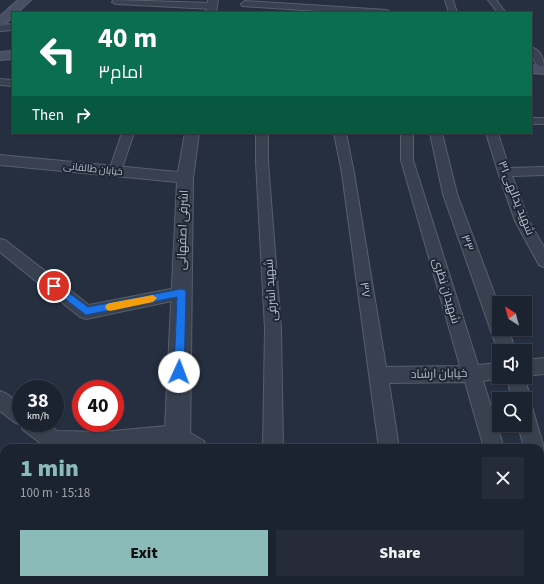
<!DOCTYPE html>
<meta charset="utf-8">
<style>
:root{--surface:#1c2330;--page:#252b38;--text:#f1f3f6;--muted:#a0a4ab;--line:#3a404c;--accent:#8bbbb9}
body{margin:0;font-family:"Source Sans 3",Cairo,sans-serif;background:var(--page);color:var(--text);height:100vh;display:flex;flex-direction:column;font-size:15px;white-space:nowrap}
*{box-sizing:border-box;margin:0}
p{font-size:13px;color:var(--muted)}
.icon{flex:none;width:22px;height:22px;fill:none;stroke:currentColor;stroke-width:2;stroke-linecap:round;stroke-linejoin:round}
.map{position:relative;flex:1;overflow:hidden}
.panel{position:absolute;left:0px;top:444px;width:544px;height:140px;display:flex;flex-direction:column;background:var(--surface);border-radius:12px 12px 0 0;box-shadow:0 1px 3px #0004,0 0 0 1px var(--line)}
.panel>*{flex:none}
.guide{position:absolute;left:12px;top:12px;width:520px;height:122px;border-radius:0px;box-shadow:0 1px 3px #0004,0 0 0 1px var(--line);background:#0b6e4f;color:#fff;overflow:hidden}
.needle{width:26px;rotate:324deg}
.buttons{position:absolute;left:492px;top:296px;display:grid;gap:8px}
.buttons a{display:grid;place-items:center;width:40px;height:40px;border-radius:0px;background:var(--surface);box-shadow:0 1px 3px #0004,0 0 0 1px var(--line);font-size:20px}
.speed{position:absolute;left:12px;top:380px;display:flex;gap:8px;font-size:20px;font-weight:700;text-align:center}
.speed>*{display:grid;place-content:center;width:52px;height:52px;border-radius:50%;background:var(--surface);box-shadow:0 1px 3px #0004,0 0 0 1px var(--line);line-height:1}
.speed small{font-size:10px;font-weight:400}
.speed .limit{border:6px solid #d22;background:#fff;color:#111}
.pin{position:absolute;display:grid;place-items:center;width:34px;height:34px;color:#fff;margin:-17px;border:2px solid #fff;border-radius:50%;box-shadow:0 1px 4px #0007}
.me{position:absolute;width:44px;margin:-22px;rotate:2deg;stroke-linejoin:round;filter:drop-shadow(0 0 3px #0008)}
.turn{display:flex;align-items:center;gap:14px;height:84px;padding:0 20px;font-size:18px}
.turn .icon{width:52px;height:52px;stroke-width:2.5}
.turn b{display:block;font-size:28px;line-height:34px}
.then{display:flex;align-items:center;height:38px;padding:0 20px;background:#0003;gap:8px;font-size:15px}
.round{display:grid;place-items:center;flex:none;width:42px;height:42px;border-radius:0px;background:var(--page)}
.headline{display:flex;align-items:center;justify-content:space-between;height:68px;padding:0 20px}
h1{font-size:24px;font-weight:800;line-height:30px;color:var(--accent)}
.button{display:flex;gap:8px;margin-top:auto;padding:8px 20px}
.button a{flex:1;height:46px;border-radius:0px;background:var(--accent);color:#111;font-size:16px;font-weight:800;line-height:46px;text-align:center}
.button a+a{background:var(--page);color:var(--text)}
.map>svg:first-child{display:block}
.lines{fill:none;stroke-linecap:round;stroke-linejoin:round}
.minor-casing{stroke:#575f6d;stroke-width:2}
.tertiary-casing{stroke:#575f6d;stroke-width:2}
.secondary-casing{stroke:#575f6d;stroke-width:2}
.minor{fill:#394150;fill-rule:evenodd}
.tertiary{fill:#394150;fill-rule:evenodd}
.secondary{fill:#475063;fill-rule:evenodd}
.route{fill:#1a73e8;stroke:#114b97}
.slow{fill:#f59e0b}
.labels{text-anchor:middle;dominant-baseline:central;stroke-width:4;stroke-linejoin:round;paint-order:stroke}
.far-street-label{font-size:10px;fill:#b6bdca;stroke:#1e2635}
.street-label{font-size:12px;fill:#b6bdca;stroke:#1e2635}
</style>
<div class="map">
<svg width="544" height="584" viewBox="0 0 544 584">
<rect width="100%" height="100%" fill="#252f40"/>
<g class="lines">
<g class="minor-casing">
<g id="minor">
<path d="M114 0 212 3 216 6 212 9 116 4 112 2Z"/>
<path d="M445 0H453L457 13H449Z"/>
<path d="M488 0H496L506 13H498Z"/>
<path d="M245 1 387 10 391 13H347L242 6 241 4Z"/>
<path d="M13 24V30L0 31V25Z"/>
<path d="M531 47C541 50 544 60 544 69 535 67 531 56 531 47Z"/>
<path d="M0 79 13 80V86L0 85Z"/>
<rect x="531" y="118" width="13" height="6"/>
<path d="M122 133H134L121 171 120 174H110L109 171Z"/>
<path d="M256 133H268V162L281 329 283 448H263L265 329 256 162Z"/>
<path d="M334 133H346L354 173 386 367 460 366 401 160V133H413V160L478 365 499 363V377H505L483 381 504 448H484L465 382 389 383 399 448H379L342 173Z"/>
<path d="M430 133H442L457 194 499 306V329H508L516 351H499V353L498 351 443 194Z"/>
<path d="M486 133H498L509 168 544 167V175L512 176 529 221 544 247V267L539 265 515 221 498 172Z"/>
<path d="M0 239 5 240 89 305 181 287 187 289 189 293 187 297 181 299 86 319 80 317 0 252Z"/>
<path d="M544 358V374L525 376V360Z"/>
<path d="M507 377H525L530 399 528 405 532 407 544 448 541 455 540 456V448H524L518 425H525V399H512Z"/>
<path d="M0 391 7 394 21 404V423H46L57 431 102 432 177 425 204 441 207 448H179L175 445 142 448H47L23 430 21 425 14 422 0 411Z"/>
<path d="M540 460 544 461V496L540 494Z"/>
<path d="M0 477 4 478V500L0 499Z"/>
<path d="M540 546 544 547V571L540 570Z"/>
<path d="M6 580H30L29 584H5Z"/>
</g>
</g>
<g class="tertiary-casing">
<g id="tertiary">
<path d="M208 0H218L216 13H206Z"/>
<path d="M185 133H199L193 178 190 448H164L177 182 0 165V155L178 172Z"/>
<rect x="155" y="580" width="30" height="4"/>
</g>
</g>
<g class="secondary-casing">
<g id="secondary">
<path d="M18 0H31L17 13H13V17L4 25 0 26V16Z"/>
<path d="M13 51V59L0 60V52Z"/>
<path d="M531 65 544 66V74L531 73Z"/>
</g>
</g>
<use href="#minor" class="minor"/>
<use href="#tertiary" class="tertiary"/>
<use href="#secondary" class="secondary"/>
</g>
<path class="route" d="M54 282 88 307 181 289 185 290 186 292 184 372 183 375 179 376 175 375 174 372 177 297 86 315 51 288 50 286 51 283Z"/>
<path class="slow" d="M153 295 157 298 153 302 110 311 107 310 105 307 107 304 110 303Z"/>
<g class="labels">
<g class="far-street-label">
<text transform="translate(93 169) rotate(6)">خیابان طالقانی</text>
</g>
<g class="street-label">
<text transform="translate(516 198) rotate(68)">۳۱ شهید یدالهی</text>
<text transform="translate(183 230) rotate(-88)">اشرفی اصفهانی</text>
<text transform="translate(467 243) rotate(70)">۳۳</text>
<text transform="translate(271 290) rotate(-94)">شهید اشرفی</text>
<text transform="translate(365 290) rotate(81)">۳۷</text>
<text transform="translate(446 291) rotate(73)">شهیدان نظری</text>
<text transform="translate(439 374) rotate(-1)">خیابان ارشاد</text>
</g>
</g>
</svg>
<div class="buttons">
<a><svg class="needle" viewBox="-14 -14 28 28"><path d="M0-13l5 13h-10z" fill="#e53935"/><path d="M0 13l5-13h-10z" fill="#a0a4ab"/></svg></a>
<a><svg class="icon" aria-label="sound" viewBox="0 0 24 24"><path d="M4 9h4l5-4v14l-5-4H4zM17 9q2 3 0 6"/></svg></a>
<a><svg class="icon" aria-label="search" viewBox="0 0 24 24"><circle cx="10" cy="10" r="6"/><path d="M15 15l6 6"/></svg></a>
</div>
<div class="speed"><div>38<small>km/h</small></div><div class="limit">40</div></div>
<div class="pin" style="left:54px;top:286px;background:#d93025"><svg class="icon" aria-label="arrive" viewBox="0 0 24 24"><path d="M6 21V4h12l-3 4 3 4H6"/></svg></div>
<svg class="me" style="left:179px;top:372px" viewBox="-20 -20 40 40"><circle r="19" fill="#fff"/><path d="M0-13L10 11 0 6-10 11z" fill="#1a73e8"/></svg>
<div class="guide">
<div class="turn"><svg class="icon" aria-label="left" viewBox="0 0 24 24"><path d="M17 20v-9H6M10 6l-5 5 5 5"/></svg><div><b>40 m</b>امام۳</div></div>
<div class="then">Then<svg class="icon" aria-label="right" viewBox="0 0 24 24"><path d="M7 20v-9h11M14 6l5 5-5 5"/></svg></div>
</div>
<section class="panel">
<div class="headline"><div><h1>1 min</h1><p>100 m · 15:18</p></div><a class="round"><svg class="icon" aria-label="close" viewBox="0 0 24 24"><path d="M6 6l12 12M18 6L6 18"/></svg></a></div>
<div class="button"><a>Exit</a><a>Share</a></div>
</section>
</div>
